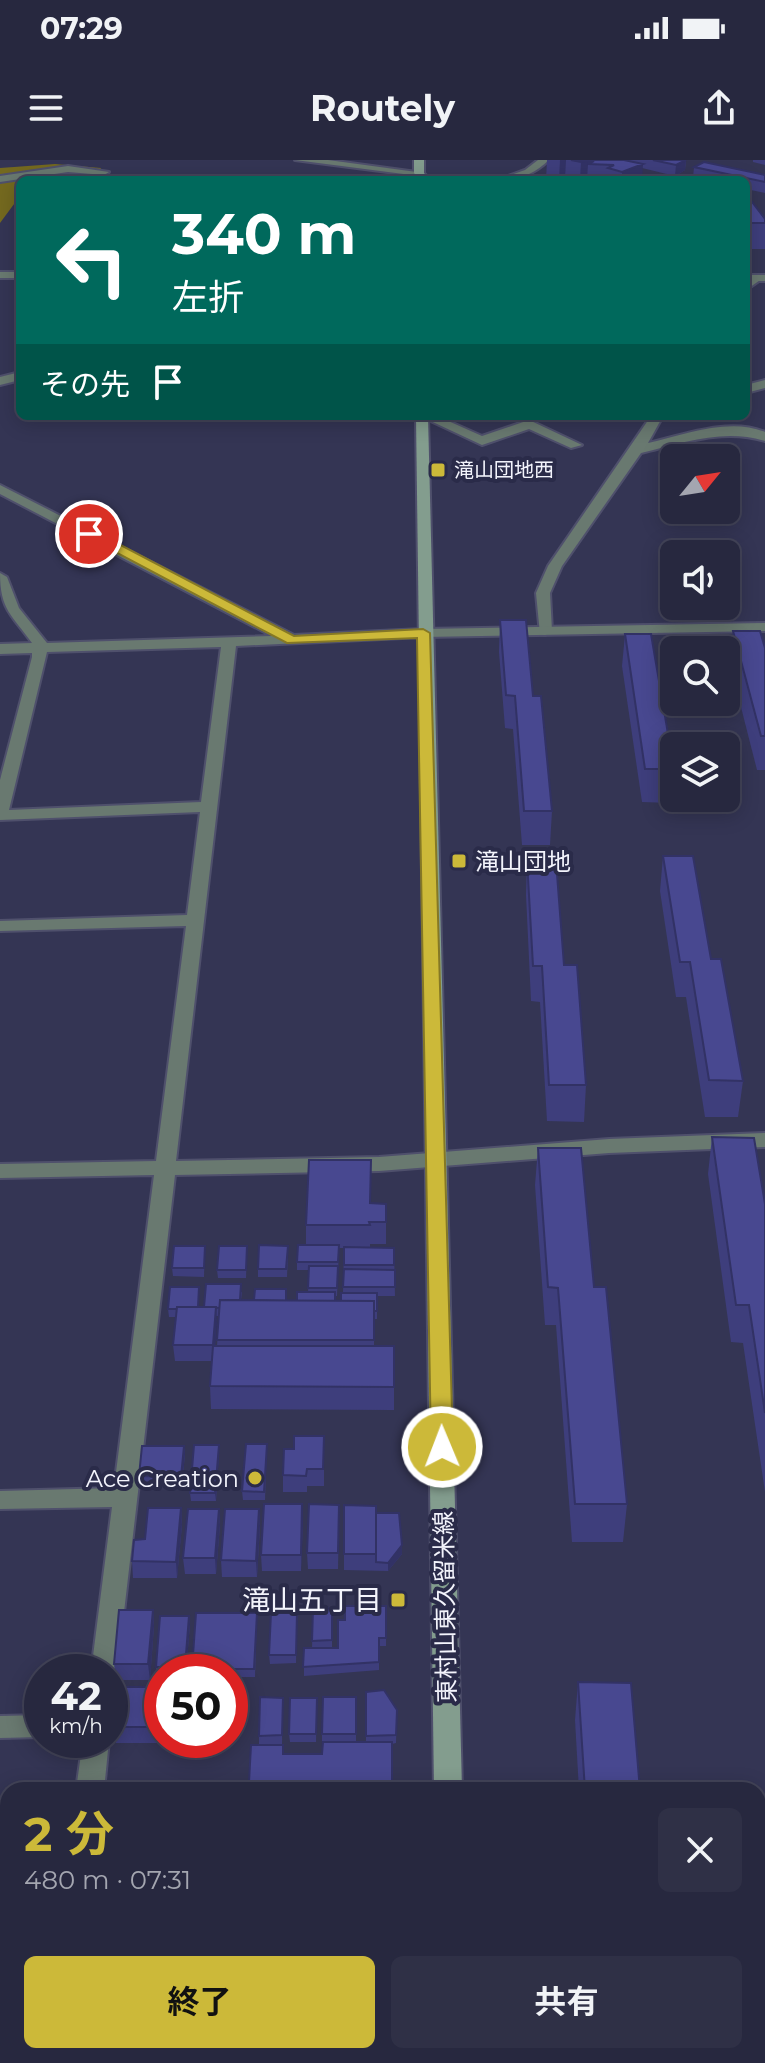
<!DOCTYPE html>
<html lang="ja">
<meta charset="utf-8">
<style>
:root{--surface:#27283f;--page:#2f3046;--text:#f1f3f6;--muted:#a4a6b0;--line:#434459;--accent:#ccb939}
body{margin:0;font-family:Montserrat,"Noto Sans JP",sans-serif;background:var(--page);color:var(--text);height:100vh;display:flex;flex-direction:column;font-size:30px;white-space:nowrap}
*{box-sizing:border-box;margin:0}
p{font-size:26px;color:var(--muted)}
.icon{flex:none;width:44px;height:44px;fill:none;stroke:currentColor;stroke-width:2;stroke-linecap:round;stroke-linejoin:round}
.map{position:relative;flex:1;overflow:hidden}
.panel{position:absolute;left:0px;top:1622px;width:766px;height:282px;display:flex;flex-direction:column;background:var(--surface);border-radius:24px 24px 0 0;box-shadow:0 4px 20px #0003,0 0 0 2px var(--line)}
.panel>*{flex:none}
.guide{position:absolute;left:16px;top:16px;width:734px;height:244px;border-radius:12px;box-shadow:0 4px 20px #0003,0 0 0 2px var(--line);background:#00695c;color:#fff;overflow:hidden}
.needle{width:52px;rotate:60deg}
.tools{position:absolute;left:660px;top:284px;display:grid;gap:16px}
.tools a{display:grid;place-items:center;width:80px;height:80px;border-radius:12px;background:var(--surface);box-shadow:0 4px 20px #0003,0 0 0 2px var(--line);font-size:40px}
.speed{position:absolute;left:24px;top:1494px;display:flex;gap:16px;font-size:40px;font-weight:700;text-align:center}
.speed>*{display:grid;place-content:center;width:104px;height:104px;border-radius:50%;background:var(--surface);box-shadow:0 4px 20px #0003,0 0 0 2px var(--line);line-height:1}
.speed small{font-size:20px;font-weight:400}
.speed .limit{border:12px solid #d22;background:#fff;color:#111}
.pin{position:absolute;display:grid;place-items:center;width:68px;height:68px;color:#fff;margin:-34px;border:4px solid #fff;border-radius:50%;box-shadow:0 2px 8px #0007}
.me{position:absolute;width:88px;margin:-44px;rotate:359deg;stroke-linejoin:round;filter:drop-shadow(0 0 6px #0008)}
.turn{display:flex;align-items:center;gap:28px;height:168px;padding:0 24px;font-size:36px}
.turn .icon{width:104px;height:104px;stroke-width:2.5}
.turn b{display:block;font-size:56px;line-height:68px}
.then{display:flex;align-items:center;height:76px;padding:0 24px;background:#0003;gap:16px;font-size:30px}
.round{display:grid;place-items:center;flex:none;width:84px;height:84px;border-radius:12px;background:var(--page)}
.headline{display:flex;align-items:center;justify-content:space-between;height:136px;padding:0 24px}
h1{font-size:48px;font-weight:700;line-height:60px;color:var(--accent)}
.cta{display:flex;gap:16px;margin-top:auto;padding:16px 24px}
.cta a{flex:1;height:92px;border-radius:12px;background:var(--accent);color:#111;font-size:32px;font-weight:700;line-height:92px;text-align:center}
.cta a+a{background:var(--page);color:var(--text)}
.status{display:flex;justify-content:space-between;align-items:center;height:56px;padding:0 40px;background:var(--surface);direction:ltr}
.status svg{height:22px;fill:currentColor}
header{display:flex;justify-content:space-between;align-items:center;height:104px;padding:0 24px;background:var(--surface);font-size:36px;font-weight:700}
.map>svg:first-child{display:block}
.forest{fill:#74691f}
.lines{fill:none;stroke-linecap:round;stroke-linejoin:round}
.minor-casing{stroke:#4f506c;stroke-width:4}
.tertiary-casing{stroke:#4f506c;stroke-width:4}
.secondary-casing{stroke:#4f506c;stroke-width:4}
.minor{fill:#697970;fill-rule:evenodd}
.tertiary{fill:#697970;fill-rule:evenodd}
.secondary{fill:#839d8e;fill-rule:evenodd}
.wall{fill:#3e3e7c;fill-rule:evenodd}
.shaded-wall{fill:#323265}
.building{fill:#484890;stroke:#323265;stroke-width:2}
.route{fill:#ccb939;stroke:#857825;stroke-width:2}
.poi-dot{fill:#ccb939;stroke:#2a2b49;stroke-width:3}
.labels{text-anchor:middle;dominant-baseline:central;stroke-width:8;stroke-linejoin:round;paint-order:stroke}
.far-poi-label{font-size:20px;fill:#f3f4fc;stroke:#2a2b49;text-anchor:start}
.poi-label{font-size:24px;fill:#f3f4fc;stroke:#2a2b49;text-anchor:start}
.street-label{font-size:24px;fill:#f3f4fc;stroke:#2a2b49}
.near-poi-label{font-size:28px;fill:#f3f4fc;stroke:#2a2b49;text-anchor:end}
</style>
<div class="status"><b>07:29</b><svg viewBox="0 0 49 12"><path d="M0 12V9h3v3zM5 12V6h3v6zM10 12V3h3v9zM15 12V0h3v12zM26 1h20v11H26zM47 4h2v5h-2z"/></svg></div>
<header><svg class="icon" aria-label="menu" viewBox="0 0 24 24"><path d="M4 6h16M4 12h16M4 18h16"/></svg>Routely<svg class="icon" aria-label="share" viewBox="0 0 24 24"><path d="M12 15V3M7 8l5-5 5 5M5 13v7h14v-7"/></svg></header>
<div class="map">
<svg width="765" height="1903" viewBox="0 0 765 1903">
<rect width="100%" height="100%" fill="#343554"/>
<path class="forest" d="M55 4 101 8 97 18 36 15 32 20H20V36L0 63V8Z"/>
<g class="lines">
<g class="minor-casing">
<g id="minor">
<path d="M295 0H328L424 13 419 16Z"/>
<path d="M68 6 109 12 104 15 68 12 0 22V16Z"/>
<path d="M753 116 763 118 746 130V121Z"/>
<path d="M20 212V220L0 225V217Z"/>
<path d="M765 220V228L746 233V225Z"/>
<path d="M420 256H437L482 276 529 260 582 285 571 288 529 269 482 285Z"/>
<path d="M651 256H663L648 283C683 275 729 257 765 272V281C723 268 683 283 641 293L562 406 550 433 552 471 545 475 540 474 536 433 548 406Z"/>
<path d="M0 325 294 475 423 469 430 473 423 477 236 486 176 1001 379 997 609 979 765 973V987L609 993 379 1011 175 1015 117 1512 110 1521V1512H91L112 1347 0 1349V1331L114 1328 154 1015 0 1018V1004L156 1001 186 766 0 771V761L187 755 200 652 0 660V620L32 497V493L0 494V484L32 483C12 455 0 450 0 413L7 417 19 448 47 483 272 476 0 334ZM221 487 201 642 9 650 47 492Z"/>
<path d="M42 1555V1577L0 1578V1556Z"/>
<path d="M83 1580H109L104 1630H76Z"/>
<path d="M34 1896H64L63 1903H33Z"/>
</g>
</g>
<g class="tertiary-casing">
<g id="tertiary">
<path d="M538 0H549C533 15 519 20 497 20L525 10Z"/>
<rect x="0" y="112" width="20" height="6"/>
<rect x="746" y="115" width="19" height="6"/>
<path d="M765 463V471L423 477 416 473 423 469Z"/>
</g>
</g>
<g class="secondary-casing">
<g id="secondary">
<path d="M414 0H424V13L430 20H420L414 13Z"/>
<path d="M416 256H428L462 1630H434Z"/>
<rect x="437" y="1896" width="30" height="7"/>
</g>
</g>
<use href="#minor" class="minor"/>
<use href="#tertiary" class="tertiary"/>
<use href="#secondary" class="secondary"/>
</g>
<g class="wall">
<path d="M547 0H686L685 10 675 16 642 8V20H546Z"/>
<path d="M753 0H765V5L753 2Z"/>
<path d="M694 7 765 15V33L746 29V20H704L693 18Z"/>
<path d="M746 34 765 59V89H746Z"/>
<path d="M500 460 533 536 552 651 550 685H522L513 569 505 568 499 492Z"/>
<path d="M733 471 765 488V610H757L730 504Z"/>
<path d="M625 474 674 608 671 643 642 642 622 506Z"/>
<path d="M663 696 743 921 738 957H705L686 837H676L660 731Z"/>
<path d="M527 700 586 925 584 962 547 961 540 842 531 841 526 735Z"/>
<path d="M712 977 765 1044V1332L743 1183 731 1182 708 1014Z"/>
<path d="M538 988 627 1344 623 1382H572L556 1165H545L535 1025Z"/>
<path d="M371 1043 386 1044V1084H370V1087L394 1088 395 1136H377V1159H374V1186H394V1250L211 1249 210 1226 212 1201H175L173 1185 176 1157H169L168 1149 199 1127V1147H204L242 1132 241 1140 297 1141 308 1132 309 1110H297V1102L306 1085V1065ZM339 1088H344L343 1133 341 1141 335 1140V1136H337ZM216 1156H219L217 1186H215Z"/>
<path d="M205 1086 204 1117 173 1116 172 1108Z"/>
<path d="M247 1086 246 1118H218L217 1110Z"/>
<path d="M288 1094 287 1117H258V1109Z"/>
<path d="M324 1276V1326H307V1332H283V1315L294 1289Z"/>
<path d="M267 1284 265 1340H243L242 1331Z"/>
<path d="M219 1285V1293L216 1341H191L190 1333Z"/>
<path d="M184 1286 185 1294 182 1325H140L139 1316Z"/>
<path d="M181 1348 182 1365 177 1418H133L132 1401 145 1379Z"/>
<path d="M219 1349 220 1365 216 1414H185L183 1398Z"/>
<path d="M259 1349 260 1366 257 1417H222L221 1400Z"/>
<path d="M376 1353 402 1385V1394L388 1411 344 1410V1394Z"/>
<path d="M303 1361 301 1411H262L261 1395Z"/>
<path d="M339 1361 338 1409H308L307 1393Z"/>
<path d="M386 1446V1486H379V1510L304 1516V1488H312L313 1449 332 1448V1488H338L345 1460Z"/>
<path d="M153 1450 154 1466 150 1520H116L114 1504Z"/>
<path d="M257 1453 255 1517H230V1512H192V1509Z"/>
<path d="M297 1453 296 1503 270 1504 269 1495Z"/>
<path d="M189 1456 190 1464 186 1512H162V1516H157L156 1507Z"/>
<path d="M578 1522 640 1630H579L575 1560Z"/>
<path d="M162 1527V1580H170V1583H116L114 1567Z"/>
<path d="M366 1532 397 1550 396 1583 392 1584V1629L249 1630V1622L283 1594H322V1574L356 1537V1582H366Z"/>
<path d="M230 1537H240L239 1574H230Z"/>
<path d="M283 1538 282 1584H259V1576Z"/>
<path d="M317 1538 316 1582H290L289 1574Z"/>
<rect x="175" y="1580" width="29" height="6"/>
<path d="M663 1896H758L762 1903H667Z"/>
</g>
<g class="shaded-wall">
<path d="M560 0H566L565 19 564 20H559Z"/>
<path d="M686 0 685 10 675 16 676 5Z"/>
<path d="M594 1 588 4 587 20H580L581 2Z"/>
<path d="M643 4 642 20H622V12Z"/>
<path d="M216 1147 217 1163 214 1201 213 1185Z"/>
<path d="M219 1285V1293L216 1341 215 1333Z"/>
<path d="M184 1286 185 1294 182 1325 181 1317Z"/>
<path d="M302 1344 303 1361 301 1411V1395Z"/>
<path d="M181 1348 182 1365 177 1418 176 1402Z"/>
<path d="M219 1349 220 1365 216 1414 215 1398Z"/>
<path d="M259 1349 260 1366 257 1417 256 1401Z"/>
<path d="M402 1385V1394L388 1411V1403Z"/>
<path d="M153 1450 154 1466 150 1520 148 1504Z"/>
<path d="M189 1456 190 1464 186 1512 185 1507Z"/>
</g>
<g class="building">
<path d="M571 0H624L643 4 622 12 608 8 614 5 588 4 594 1 581 2Z"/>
<path d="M653 0H686L676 5Z"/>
<path d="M704 2 765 15V22L694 7Z"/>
<path d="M746 34 765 59V63H746Z"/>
<path d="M500 460H526L533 536H541L552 651H524L515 536 506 535Z"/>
<path d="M733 471H760L765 488V576H761Z"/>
<path d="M625 474H651L674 609H645Z"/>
<path d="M663 696H693L711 799H721L743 921 709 920 690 802H680Z"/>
<path d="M527 700 556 701 564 805H577L586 925H549L542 806H533Z"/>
<path d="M712 977 754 978 765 1044V1253L749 1145H736Z"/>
<path d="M538 988H581L594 1127H606L627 1344H575L558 1128 548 1127Z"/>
<path d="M309 1000H371L370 1043 386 1044V1062H369L370 1065H306Z"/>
<path d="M259 1085 288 1086 286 1109H258Z"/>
<path d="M298 1085H339L338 1102H297Z"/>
<path d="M174 1086H205L204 1108H172Z"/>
<path d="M219 1086H247L246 1110H217Z"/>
<path d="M344 1087 394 1088V1105H344Z"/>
<path d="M309 1106H338L337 1128H308Z"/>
<path d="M344 1109 395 1110V1127H343Z"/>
<path d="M206 1124H241L240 1140H220V1148L204 1147Z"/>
<path d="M170 1127H199L198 1147H177V1149H168Z"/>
<path d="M255 1129H286V1141L254 1140Z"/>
<rect x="297" y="1132" width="38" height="9"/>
<path d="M341 1133H377V1151H374V1141H341Z"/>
<path d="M220 1140 374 1141V1180H217Z"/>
<path d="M177 1147H216L213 1185H173Z"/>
<path d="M213 1186H394V1227L210 1226Z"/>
<path d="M294 1276H324L323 1309H307L306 1316 283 1315 284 1289H294Z"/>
<path d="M246 1284H267L264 1332 242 1331Z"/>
<path d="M194 1285H219L215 1333H190Z"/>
<path d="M142 1286H184L181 1317 139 1316Z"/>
<path d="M264 1344H302L301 1395H261Z"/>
<path d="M309 1344 339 1345 338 1393H307Z"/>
<path d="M344 1345 376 1346V1394H344Z"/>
<path d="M148 1348H181L176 1402 132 1401 134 1380 145 1379Z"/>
<path d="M188 1349H219L215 1398H183Z"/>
<path d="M225 1349H259L256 1401 221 1400Z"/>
<path d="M376 1353H399L402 1385 388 1403 376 1402Z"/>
<path d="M345 1446H386V1478H379V1502L303 1507 304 1488H338V1460H345Z"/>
<path d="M332 1448V1480L312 1481 313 1449Z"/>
<path d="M119 1450H153L148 1504H114Z"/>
<path d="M196 1453H257L254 1509H192Z"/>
<path d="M271 1453H297L296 1495H269Z"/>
<path d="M160 1456H189L185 1507H156Z"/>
<path d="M578 1522 631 1523 640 1630H585Z"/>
<path d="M118 1527H162V1567H114Z"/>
<path d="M384 1530 397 1550 396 1575 366 1576V1532Z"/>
<path d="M230 1537H240L239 1566H230Z"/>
<path d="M260 1537 283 1538 282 1575 259 1576Z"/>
<path d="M323 1537H356V1574H322Z"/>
<path d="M290 1538H317L316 1574H289Z"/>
<path d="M323 1582H392V1621L249 1622 251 1585H283V1594H322Z"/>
<path d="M758 1895 762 1903H691L687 1896H758Z"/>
<path d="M72 1896H125L124 1903H71Z"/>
<path d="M133 1896H156V1903H132Z"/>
<rect x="164" y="1896" width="21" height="7"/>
<rect x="192" y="1896" width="24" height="7"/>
<path d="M223 1896H246L247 1903H223Z"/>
<rect x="256" y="1896" width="20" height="7"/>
</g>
<path class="route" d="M85 371H94L294 476 423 469 430 473 453 1287 449 1293H434L431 1287 417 478 287 483 85 376Z"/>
<g class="poi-dot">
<rect x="430" y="302" width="16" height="16" rx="4"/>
<rect x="451" y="693" width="16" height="16" rx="4"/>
<circle cx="255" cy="1318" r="8"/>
<rect x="390" y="1432" width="16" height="16" rx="4"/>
</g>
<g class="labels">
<g class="far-poi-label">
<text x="454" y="310">滝山団地西</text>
</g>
<g class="poi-label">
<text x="475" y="701">滝山団地</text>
<text x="239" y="1318" text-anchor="end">Ace Creation</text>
</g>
<g class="street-label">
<text transform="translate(445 1447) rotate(-91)">東村山東久留米線</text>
</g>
<g class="near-poi-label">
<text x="382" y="1440">滝山五丁目</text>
</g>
</g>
</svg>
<div class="tools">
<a><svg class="needle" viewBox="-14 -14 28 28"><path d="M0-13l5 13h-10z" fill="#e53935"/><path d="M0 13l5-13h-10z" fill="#a4a6b0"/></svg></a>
<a><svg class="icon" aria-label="sound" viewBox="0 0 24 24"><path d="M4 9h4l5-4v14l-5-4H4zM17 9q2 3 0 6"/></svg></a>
<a><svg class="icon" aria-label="search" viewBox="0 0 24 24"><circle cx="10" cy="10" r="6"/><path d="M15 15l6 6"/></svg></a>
<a><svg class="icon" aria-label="layers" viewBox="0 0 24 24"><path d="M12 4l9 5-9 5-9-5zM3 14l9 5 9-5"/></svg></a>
</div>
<div class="speed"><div>42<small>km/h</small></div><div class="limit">50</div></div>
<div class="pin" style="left:89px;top:374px;background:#d93025"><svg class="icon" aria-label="arrive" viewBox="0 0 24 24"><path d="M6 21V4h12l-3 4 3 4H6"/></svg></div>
<svg class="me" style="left:442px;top:1287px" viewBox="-20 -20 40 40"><circle r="17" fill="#ccb939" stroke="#fff" stroke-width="3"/><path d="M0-11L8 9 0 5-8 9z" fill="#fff"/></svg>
<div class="guide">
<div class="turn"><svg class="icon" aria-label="left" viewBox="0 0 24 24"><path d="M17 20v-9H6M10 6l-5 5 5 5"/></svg><div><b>340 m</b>左折</div></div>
<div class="then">その先<svg class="icon" aria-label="arrive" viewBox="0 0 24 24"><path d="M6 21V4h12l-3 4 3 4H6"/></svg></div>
</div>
<section class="panel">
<div class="headline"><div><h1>2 分</h1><p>480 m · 07:31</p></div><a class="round"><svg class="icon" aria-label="close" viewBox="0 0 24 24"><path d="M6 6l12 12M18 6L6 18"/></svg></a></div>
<div class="cta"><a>終了</a><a>共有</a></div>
</section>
</div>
